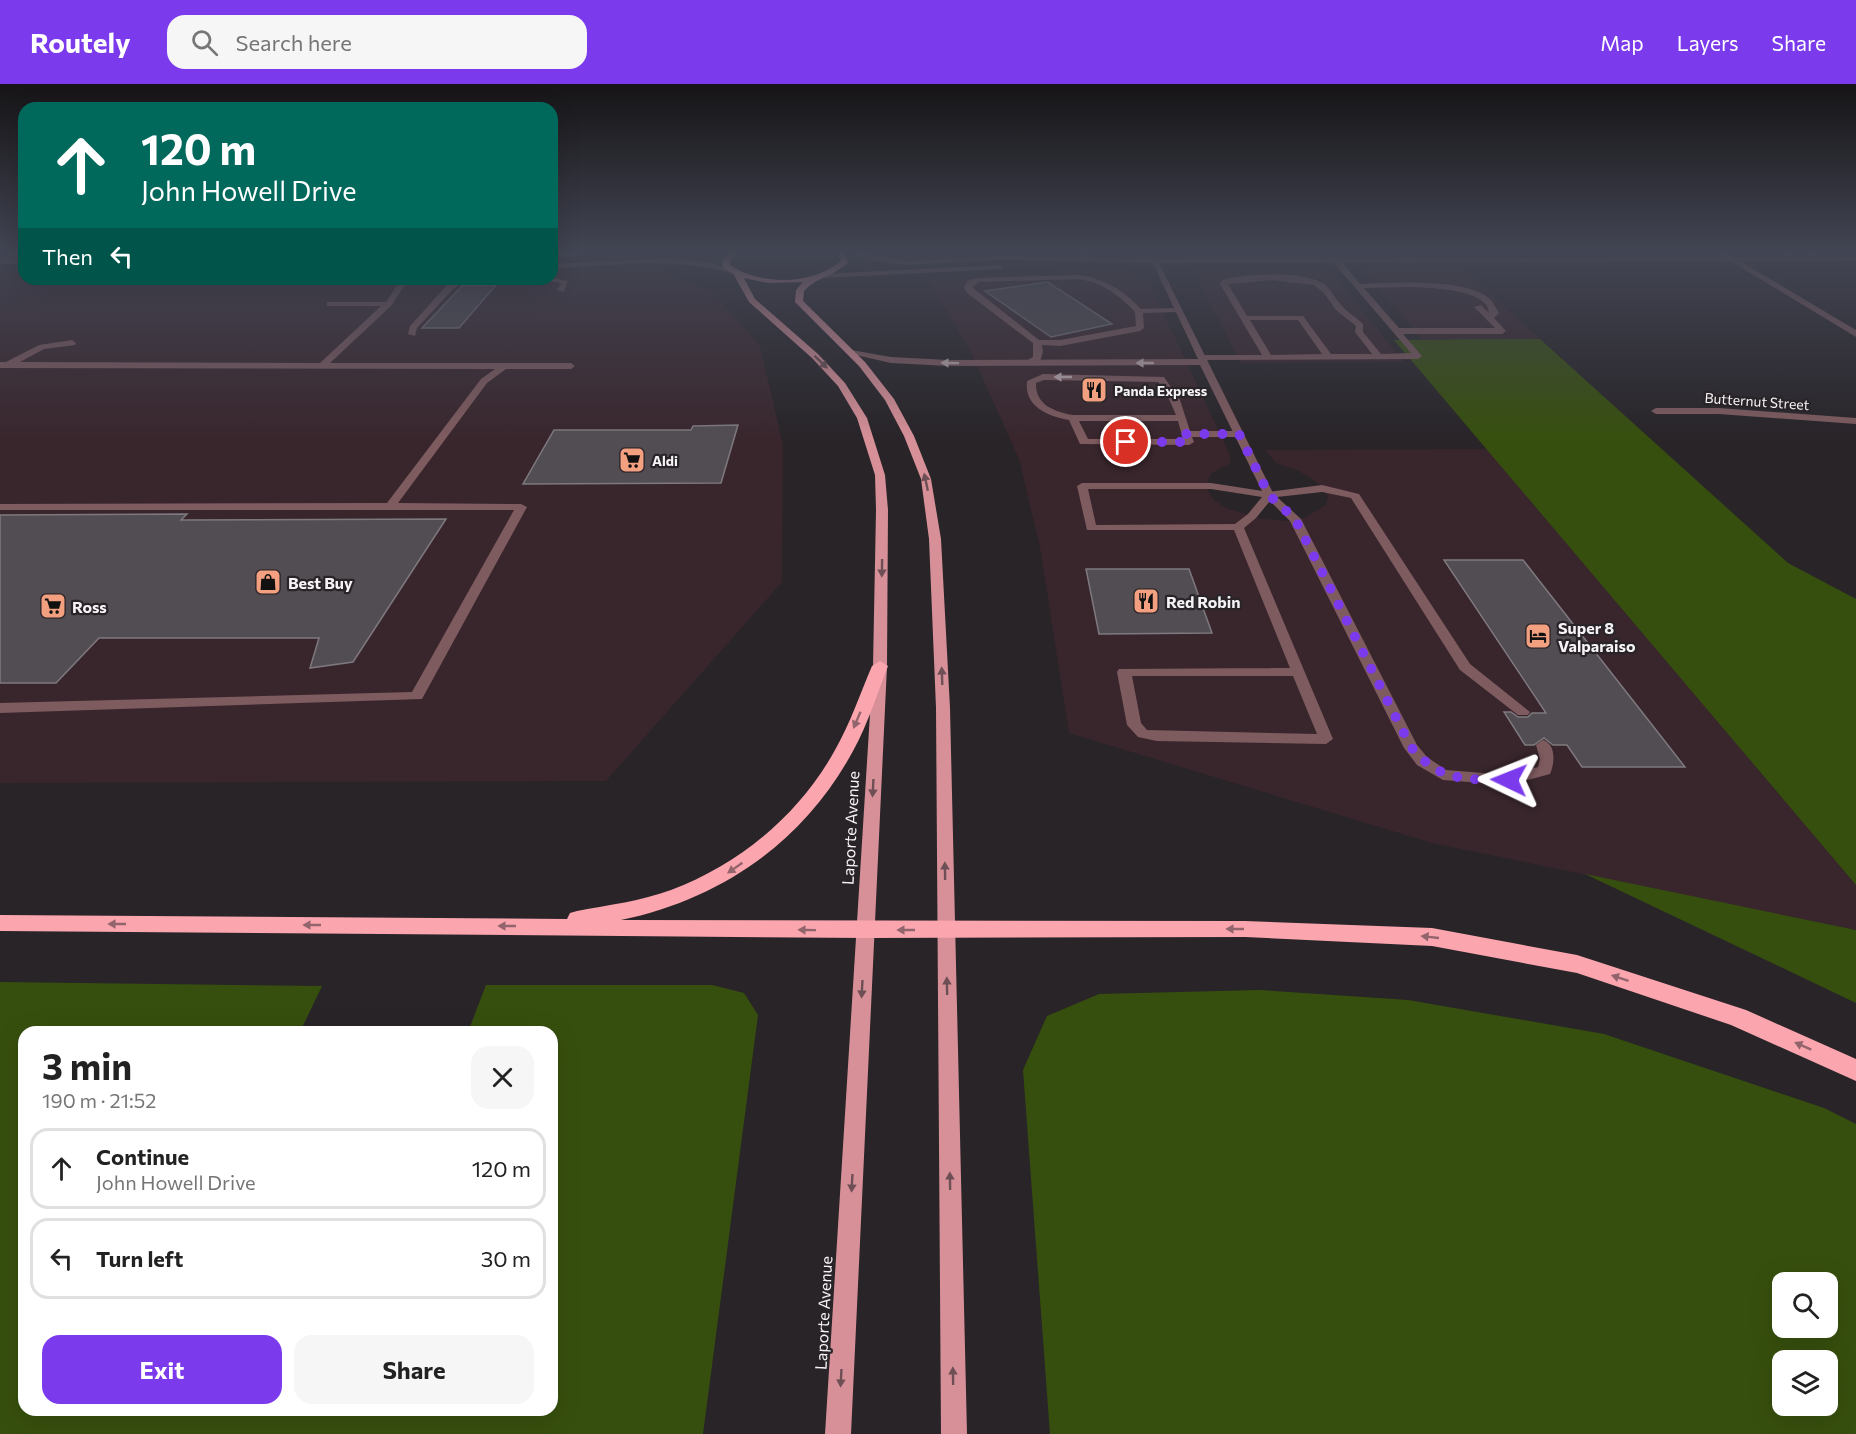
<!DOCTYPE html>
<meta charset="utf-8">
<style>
:root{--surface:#fff;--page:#f6f6f6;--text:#222;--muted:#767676;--line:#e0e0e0;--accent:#7c3aed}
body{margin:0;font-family:Commissioner,sans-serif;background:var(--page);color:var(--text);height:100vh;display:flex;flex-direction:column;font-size:22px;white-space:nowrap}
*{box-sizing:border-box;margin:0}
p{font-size:20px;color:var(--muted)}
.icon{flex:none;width:33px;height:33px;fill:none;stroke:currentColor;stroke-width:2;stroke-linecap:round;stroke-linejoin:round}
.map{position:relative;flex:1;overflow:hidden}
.details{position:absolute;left:18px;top:942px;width:540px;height:390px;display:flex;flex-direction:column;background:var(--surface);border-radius:18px;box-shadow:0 6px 24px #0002}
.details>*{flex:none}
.guide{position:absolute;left:18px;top:18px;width:540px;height:183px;border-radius:18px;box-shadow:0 6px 24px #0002;background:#00695c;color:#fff;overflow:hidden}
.buttons{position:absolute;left:1772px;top:1188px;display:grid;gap:12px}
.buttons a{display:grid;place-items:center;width:66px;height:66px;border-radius:12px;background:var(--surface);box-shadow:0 6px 24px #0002;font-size:30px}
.pin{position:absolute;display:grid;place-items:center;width:51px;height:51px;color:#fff;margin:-26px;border:3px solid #fff;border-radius:50%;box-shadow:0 2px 6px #0007}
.me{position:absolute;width:66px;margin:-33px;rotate:272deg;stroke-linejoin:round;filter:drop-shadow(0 0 4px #0008)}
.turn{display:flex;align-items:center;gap:21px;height:126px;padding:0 24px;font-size:27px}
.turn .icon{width:78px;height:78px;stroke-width:2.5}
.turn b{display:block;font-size:42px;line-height:51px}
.then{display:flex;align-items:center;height:57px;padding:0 24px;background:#0003;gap:12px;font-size:22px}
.round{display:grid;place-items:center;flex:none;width:63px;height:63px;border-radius:18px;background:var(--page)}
.head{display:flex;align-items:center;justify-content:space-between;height:102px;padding:0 24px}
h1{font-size:36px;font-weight:700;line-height:45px}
.primary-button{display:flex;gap:12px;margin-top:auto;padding:12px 24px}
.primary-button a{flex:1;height:69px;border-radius:18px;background:var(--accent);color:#fff;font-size:24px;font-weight:700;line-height:69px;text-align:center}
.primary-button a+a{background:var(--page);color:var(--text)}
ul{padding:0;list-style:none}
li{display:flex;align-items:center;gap:18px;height:81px;margin:0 12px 9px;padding:0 12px;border:3px solid var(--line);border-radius:18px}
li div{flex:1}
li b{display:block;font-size:22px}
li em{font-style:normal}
header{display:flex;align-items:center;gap:36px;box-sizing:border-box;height:84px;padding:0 30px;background:var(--accent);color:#fff}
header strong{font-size:28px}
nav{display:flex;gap:33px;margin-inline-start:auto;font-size:21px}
.search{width:420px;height:54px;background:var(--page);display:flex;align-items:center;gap:15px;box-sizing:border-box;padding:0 21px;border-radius:18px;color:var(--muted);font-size:22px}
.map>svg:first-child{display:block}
.commercial{fill:#39262d}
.green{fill:#374f0e;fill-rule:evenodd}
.building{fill:#524d52;stroke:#7e797e;stroke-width:1.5}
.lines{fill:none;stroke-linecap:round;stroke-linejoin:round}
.service{fill:#7e5b5f;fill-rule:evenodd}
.minor{fill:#7e5b5f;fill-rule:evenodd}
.tertiary{fill:#7e5b5f;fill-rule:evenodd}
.primary{fill:#d79098;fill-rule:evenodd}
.motorway{fill:#fba5af;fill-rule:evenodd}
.oneway{fill:#6e4f55}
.oneway2{fill:#c0afb2}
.oneway3{fill:#92646c}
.route{stroke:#7c3aed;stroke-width:10;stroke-dasharray:0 18}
.labels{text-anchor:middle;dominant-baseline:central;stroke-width:4.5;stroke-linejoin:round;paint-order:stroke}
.far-poi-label{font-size:14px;font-weight:bold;fill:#f6f3f6;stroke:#282428;text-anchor:start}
.far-street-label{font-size:14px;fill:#f6f3f6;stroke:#282428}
.poi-label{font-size:16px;font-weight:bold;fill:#f6f3f6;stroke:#282428;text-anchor:start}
.street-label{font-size:16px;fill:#f6f3f6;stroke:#282428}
</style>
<header>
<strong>Routely</strong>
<div class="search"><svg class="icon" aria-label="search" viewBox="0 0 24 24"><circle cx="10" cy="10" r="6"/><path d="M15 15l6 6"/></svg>Search here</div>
<nav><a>Map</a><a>Layers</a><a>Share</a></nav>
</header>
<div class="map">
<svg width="1856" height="1350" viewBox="0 0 1856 1350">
<rect width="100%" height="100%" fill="#282428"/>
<g class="commercial">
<path d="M0 167H24V195H552V167H669L662 188 711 207 760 262 783 361 782 498 606 697 0 699Z"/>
<path d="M1362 184H1462L1540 255 1423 256Z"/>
<path d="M1121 186 1142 192 1150 200 1230 371V379L1212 389 1206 400 1209 409 1215 417 1228 425 1263 435 1289 437 1304 434 1326 421 1328 413 1322 402 1299 387 1276 379 1265 366 1487 365 1856 801V846L1432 759 1069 649 1040 463 1019 375 972 270 927 194 1028 188Z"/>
<path d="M1192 186 1330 187 1404 278 1241 279Z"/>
</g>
<g class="green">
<path d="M1540 255 1788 479 1856 515V801L1394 256Z"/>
<path d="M1585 790 1856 846V919Z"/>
<path d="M0 898 322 902 300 948H24V1326H552V948H468L486 901H712L744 909 758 931 703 1350H0Z"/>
<path d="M1260 906 1408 916 1604 950 1824 1024 1856 1040V1350H1050L1023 986 1047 932 1099 910ZM1827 1198V1244H1782V1198ZM1827 1276V1322H1782V1276Z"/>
</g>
<g class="building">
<path d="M1048 198 1058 205 1112 240 1051 253 985 207Z"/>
<path d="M463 201H496L459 244H422Z"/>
<path d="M738 341 721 399 523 400 554 346H691L693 342Z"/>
<path d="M187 430 181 436 446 435 353 578 310 584 319 554H99L56 599H0V431Z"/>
<path d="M1444 476H1523L1685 683H1582L1567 661H1553L1544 654 1534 661H1525L1504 628H1511L1518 633H1528L1532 629H1546Z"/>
<path d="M1086 485H1189L1212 549 1099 550Z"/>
</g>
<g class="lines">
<g class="service">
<path d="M17 167H24V169L0 181V176Z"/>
<path d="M1078 167H1085L1088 178H1082Z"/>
<path d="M1220 167H1227L1232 179H1226Z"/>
<path d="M1779 167H1788L1800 175 1793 177Z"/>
<path d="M1803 167H1812L1825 175 1818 177Z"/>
<path d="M1334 175H1340L1360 200C1391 199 1470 193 1492 217 1494 221 1497 225 1499 229L1494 234 1506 247 1502 250H1403L1422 272 1418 275 1199 276V272L1202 271H1262L1220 200 1222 196C1246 190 1298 187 1320 198 1330 202 1334 214 1342 222 1348 229 1356 233 1363 240V248L1381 270 1411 269 1334 179ZM1271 196 1314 201 1324 209 1336 226 1356 242 1355 248 1372 270H1331L1303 232H1247L1228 200ZM1412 203C1431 204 1488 205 1489 229L1481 221 1474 223 1495 244H1399L1364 204ZM1250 236H1298L1322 270 1271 271Z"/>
<path d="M1078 191C1104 194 1123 206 1141 225L1178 224 1182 226 1178 228 1143 229 1144 244 1140 247 1060 262 1042 261 1043 268 1040 277 1026 282 1022 279 1033 273V259L967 209 964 203 967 197 978 194ZM1078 195C1102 198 1119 211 1135 228L1136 242 1060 256H1039L972 203 979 198Z"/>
<path d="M552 194 568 197 564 208 557 206 561 200 558 198 462 199 454 204 417 244 415 252 408 250 410 242 448 200 458 195Z"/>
<path d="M401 195H409L391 222 330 279H571L575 282 571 285H506L487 299 398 419 521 420 527 423 422 615 0 629V619L412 608 514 426H0V420L387 419 481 295 495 285 0 284V278H6L39 261 72 256 76 259 75 261 44 265 20 278 320 279 381 222H327V218H386Z"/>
<path d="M1043 290 1164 293 1180 316 1190 347H1239L1244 350 1239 353H1192L1194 358 1189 361 1080 360 1069 336C1048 332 1024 323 1027 297ZM1044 296 1158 298 1166 308 1176 331H1073C1055 328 1035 321 1036 299ZM1079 337H1178L1183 355H1088Z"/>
<path d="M1082 399H1211L1269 408 1322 401 1359 410 1470 580 1530 628 1528 631H1518L1460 586 1351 414 1322 408 1277 413 1301 435 1417 661 1427 673 1446 686 1509 691 1538 683 1540 675 1536 661 1543 656C1556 660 1555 679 1550 690L1509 701 1443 696 1417 681 1404 664 1290 437 1270 417 1256 434 1244 444 1333 655 1326 660 1157 657 1138 653 1127 641 1117 588 1119 585 1290 584 1234 446H1087L1077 402ZM1088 405H1211L1262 413 1248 430 1235 440 1096 441ZM1132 592H1293L1317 650 1147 646 1141 639Z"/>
</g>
<g class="minor">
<path d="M1714 167H1723L1856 246V253Z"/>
<path d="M1151 175 1158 177 1274 411 1273 413 1269 414 1264 411 1200 281 948 282 891 279 847 269 851 266 891 273 948 276 1198 275Z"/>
<path d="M1719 324 1856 334V340L1719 330H1656L1651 327 1656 324Z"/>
</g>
<g class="tertiary">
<path d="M590 167H634L552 174V170Z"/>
<path d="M840 167H854L906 177 999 172 1154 175 1856 173V177L1154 179 999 176 906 181 881 178Z"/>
<path d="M665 174 709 178 735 187 731 189C668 172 616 182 552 184V180Z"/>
<rect x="0" y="176" width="24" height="4"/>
<path d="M1000 181 1003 185 821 194 817 192 821 190Z"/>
</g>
<path class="primary" d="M731 167H739L730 177V181C761 202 813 201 841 177L837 167H844L848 179C833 192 817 193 804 207L803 217 865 278 894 315 914 352 931 395 941 455 950 624 967 1350H941L936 624 929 455 921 395 904 352 885 316 859 282 795 218 796 206 803 198 768 199 744 194 755 215 818 270 845 299 867 334 885 391 888 426 887 582 851 1350H825L873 582 876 426 875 391 857 334 838 302 812 274 749 218 734 191 722 182V176Z"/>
<path class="motorway" d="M880 577 888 582C877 610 868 640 853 667 804 758 721 815 621 836L1245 837 1432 844 1577 871 1746 926 1856 975V997L1731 941 1577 889 1432 862 1245 853 866 854 0 847V831L567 835 570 829 577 827C609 821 641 817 671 806 740 780 800 730 835 666 850 640 860 610 872 582Z"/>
</g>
<defs><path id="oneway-solid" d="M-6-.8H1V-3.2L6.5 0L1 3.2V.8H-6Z" transform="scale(1.5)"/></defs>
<g class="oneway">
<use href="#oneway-solid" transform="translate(821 278) rotate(44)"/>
<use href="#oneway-solid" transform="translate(926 398) rotate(-102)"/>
<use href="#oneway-solid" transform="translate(882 484) rotate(91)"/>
<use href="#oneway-solid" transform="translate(942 592) rotate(-92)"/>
<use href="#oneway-solid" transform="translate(873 704) rotate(93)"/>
<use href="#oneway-solid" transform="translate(945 787) rotate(-91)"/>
<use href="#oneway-solid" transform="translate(947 902) rotate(-91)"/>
<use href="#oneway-solid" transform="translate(862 905) rotate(93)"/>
<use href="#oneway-solid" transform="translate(950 1097) rotate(-91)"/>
<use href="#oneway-solid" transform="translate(852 1099) rotate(93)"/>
<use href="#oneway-solid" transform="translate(953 1292) rotate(-91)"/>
<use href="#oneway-solid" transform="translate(841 1294) rotate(93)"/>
</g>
<g class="oneway2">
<use href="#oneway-solid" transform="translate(950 279) rotate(-179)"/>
<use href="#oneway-solid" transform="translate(1145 279) rotate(180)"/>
<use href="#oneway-solid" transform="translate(1063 293) rotate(-180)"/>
</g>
<g class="oneway3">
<use href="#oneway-solid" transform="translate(857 636) rotate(113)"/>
<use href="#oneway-solid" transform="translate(735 784) rotate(145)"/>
<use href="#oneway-solid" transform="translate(117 840) rotate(-180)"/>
<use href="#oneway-solid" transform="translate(312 841) rotate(-180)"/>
<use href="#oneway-solid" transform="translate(507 842) rotate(-180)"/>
<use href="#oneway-solid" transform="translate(1235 845) rotate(180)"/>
<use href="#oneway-solid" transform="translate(807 846) rotate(-179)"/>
<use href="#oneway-solid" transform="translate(906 846) rotate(180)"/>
<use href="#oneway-solid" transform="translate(1430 853) rotate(-174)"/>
<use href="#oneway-solid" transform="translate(1620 894) rotate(-162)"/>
<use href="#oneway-solid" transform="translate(1803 962) rotate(-156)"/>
</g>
<linearGradient id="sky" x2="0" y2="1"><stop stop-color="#161416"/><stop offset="0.47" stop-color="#424553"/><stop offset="1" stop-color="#424553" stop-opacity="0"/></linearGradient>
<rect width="1856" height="356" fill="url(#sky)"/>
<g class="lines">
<path class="route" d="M1126 358H1189L1186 350H1239L1269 411 1295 435 1411 663C1441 699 1466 695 1509 696"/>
</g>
<defs>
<g id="restaurant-square" transform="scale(1.35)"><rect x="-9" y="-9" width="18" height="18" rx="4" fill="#f2a080" stroke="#282428"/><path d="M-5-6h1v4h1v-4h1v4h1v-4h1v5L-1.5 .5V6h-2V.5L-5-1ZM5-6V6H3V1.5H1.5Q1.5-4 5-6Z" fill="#111"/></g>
<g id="supermarket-square" transform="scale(1.35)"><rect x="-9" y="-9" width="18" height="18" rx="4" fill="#f2a080" stroke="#282428"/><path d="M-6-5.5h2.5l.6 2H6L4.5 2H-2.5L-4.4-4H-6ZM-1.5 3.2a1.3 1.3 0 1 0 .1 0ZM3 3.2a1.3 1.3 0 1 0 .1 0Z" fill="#111"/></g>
<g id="shop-square" transform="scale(1.35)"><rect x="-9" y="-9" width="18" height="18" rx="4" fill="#f2a080" stroke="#282428"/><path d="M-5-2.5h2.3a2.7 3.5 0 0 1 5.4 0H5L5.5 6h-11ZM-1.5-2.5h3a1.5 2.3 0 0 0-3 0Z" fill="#111"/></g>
<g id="hotel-square" transform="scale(1.35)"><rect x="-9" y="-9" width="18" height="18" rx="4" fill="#f2a080" stroke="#282428"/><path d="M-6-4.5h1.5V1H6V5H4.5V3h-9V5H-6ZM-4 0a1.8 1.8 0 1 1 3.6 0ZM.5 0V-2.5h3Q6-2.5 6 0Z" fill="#111"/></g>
</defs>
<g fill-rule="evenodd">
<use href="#restaurant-square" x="1094" y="306"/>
<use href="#supermarket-square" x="632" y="376"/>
<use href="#shop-square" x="268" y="498"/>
<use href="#restaurant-square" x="1146" y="517"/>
<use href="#supermarket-square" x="53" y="522"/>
<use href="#hotel-square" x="1538" y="552"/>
</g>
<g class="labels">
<g class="far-poi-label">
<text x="1114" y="306">Panda Express</text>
<text x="652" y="376">Aldi</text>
</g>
<g class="far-street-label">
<text transform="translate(1757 317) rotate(4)">Butternut Street</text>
</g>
<g class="poi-label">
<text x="288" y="498">Best Buy</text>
<text x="1166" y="517">Red Robin</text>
<text x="72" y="522">Ross</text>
<text x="1558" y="543">Super 8<tspan x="1558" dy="18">Valparaiso</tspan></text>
</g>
<g class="street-label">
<text transform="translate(850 744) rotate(-87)">Laporte Avenue</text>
<text transform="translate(823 1229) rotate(-87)">Laporte Avenue</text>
</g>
</g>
</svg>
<div class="buttons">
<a><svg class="icon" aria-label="search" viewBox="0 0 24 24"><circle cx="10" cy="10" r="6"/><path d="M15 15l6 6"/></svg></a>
<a><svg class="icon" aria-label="layers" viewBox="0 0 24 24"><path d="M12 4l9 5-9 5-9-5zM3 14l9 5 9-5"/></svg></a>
</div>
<div class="pin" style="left:1126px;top:358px;background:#d93025"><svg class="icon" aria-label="arrive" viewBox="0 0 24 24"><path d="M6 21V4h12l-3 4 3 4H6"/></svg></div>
<svg class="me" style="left:1509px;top:696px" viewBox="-20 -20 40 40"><path d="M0-17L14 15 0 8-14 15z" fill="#7c3aed" stroke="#fff" stroke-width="4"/></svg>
<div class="guide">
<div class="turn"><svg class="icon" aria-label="ahead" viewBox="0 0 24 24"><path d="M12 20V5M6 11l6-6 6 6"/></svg><div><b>120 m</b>John Howell Drive</div></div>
<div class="then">Then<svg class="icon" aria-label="left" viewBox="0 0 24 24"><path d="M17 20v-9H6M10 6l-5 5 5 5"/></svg></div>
</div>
<section class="details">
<div class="head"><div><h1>3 min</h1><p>190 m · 21:52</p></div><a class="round"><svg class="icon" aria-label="close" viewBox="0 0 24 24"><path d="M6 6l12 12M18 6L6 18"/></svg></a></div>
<ul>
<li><svg class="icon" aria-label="ahead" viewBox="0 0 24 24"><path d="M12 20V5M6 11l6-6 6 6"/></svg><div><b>Continue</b><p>John Howell Drive</p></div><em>120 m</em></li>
<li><svg class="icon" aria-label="left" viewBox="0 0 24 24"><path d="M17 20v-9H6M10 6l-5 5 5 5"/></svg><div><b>Turn left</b></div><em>30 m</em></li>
</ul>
<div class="primary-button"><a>Exit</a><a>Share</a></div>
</section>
</div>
